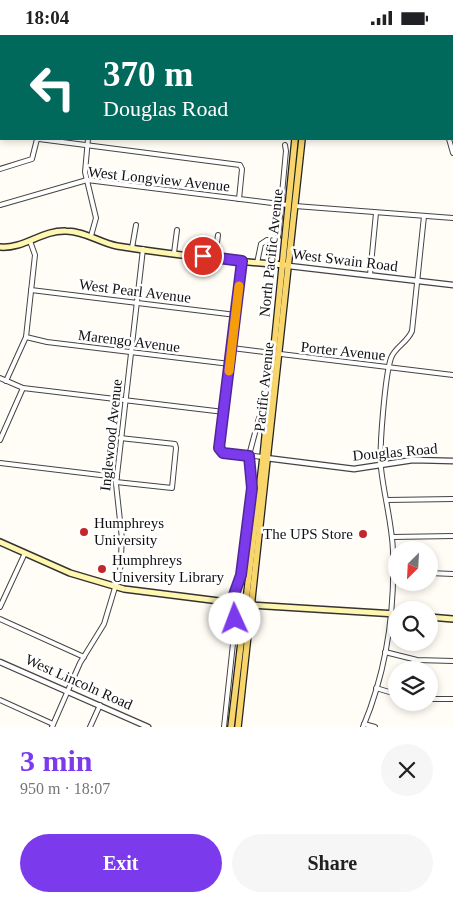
<!DOCTYPE html>
<meta charset="utf-8">
<style>
:root{--surface:#fff;--page:#f6f6f6;--text:#202124;--muted:#757577;--accent:#7c3aed}
body{margin:0;font-family:"Times New Roman",serif;background:var(--page);color:var(--text);height:100vh;display:flex;flex-direction:column;font-size:19px;white-space:nowrap}
*{box-sizing:border-box;margin:0}
p{font-size:16px;color:var(--muted)}
.icon{flex:none;width:28px;height:28px;fill:none;stroke:currentColor;stroke-width:2;stroke-linecap:round;stroke-linejoin:round}
.map{position:relative;height:692px;overflow:hidden}
.side{display:flex;flex-direction:column;background:var(--surface);flex:1}
.side>*{flex:none}
.banner{position:absolute;left:0px;top:0px;width:454px;height:105px;box-shadow:0 2px 8px #0003;background:#00695c;color:#fff;overflow:hidden}
.needle{width:32px;rotate:204deg}
.controls{position:absolute;left:388px;top:506px;display:grid;gap:10px}
.controls a{display:grid;place-items:center;width:50px;height:50px;border-radius:50%;background:var(--surface);box-shadow:0 2px 8px #0003;font-size:25px}
.pin{position:absolute;display:grid;place-items:center;width:42px;height:42px;color:#fff;margin:-21px;border:2px solid #fff;border-radius:50%;box-shadow:0 1px 5px #0007}
.me{position:absolute;width:55px;margin:-28px;rotate:358deg;stroke-linejoin:round;filter:drop-shadow(0 0 4px #0008)}
.turn{display:flex;align-items:center;gap:18px;height:105px;padding:0 20px;font-size:22px}
.turn .icon{width:65px;height:65px;stroke-width:2.5}
.turn b{display:block;font-size:35px;line-height:42px}
.round{display:grid;place-items:center;flex:none;width:52px;height:52px;border-radius:26px;background:var(--page)}
.overview{display:flex;align-items:center;justify-content:space-between;height:85px;padding:0 20px}
h1{font-size:30px;font-weight:700;line-height:38px;color:var(--accent)}
.cta{display:flex;gap:10px;margin-top:auto;padding:10px 20px}
.cta a{flex:1;height:58px;border-radius:30px;background:var(--accent);color:#fff;font-size:20px;font-weight:700;line-height:58px;text-align:center}
.cta a+a{background:var(--page);color:var(--text)}
.status{display:flex;justify-content:space-between;align-items:center;height:35px;padding:0 25px;background:var(--surface);direction:ltr}
.status svg{height:14px;fill:currentColor}
.map>svg:first-child{display:block}
.lines{fill:none;stroke-linecap:round;stroke-linejoin:round}
.minor-casing{stroke:#444;stroke-width:6}
.tertiary-casing{stroke:#444;stroke-width:7}
.secondary-casing{stroke:#333;stroke-width:8}
.primary-casing{stroke:#222;stroke-width:8}
.minor{stroke:#fff;stroke-width:4}
.tertiary{stroke:#fff;stroke-width:4.5}
.secondary{stroke:#fff6b0;stroke-width:5}
.primary{stroke:#f9d66b;stroke-width:5.5}
.route-casing{stroke:#51269a;stroke-width:12}
.route{stroke:#7c3aed;stroke-width:9}
.slow{stroke:#f59e0b;stroke-width:9}
.poi-dot{fill:#c4262e;stroke:#fff;stroke-width:2}
.labels{text-anchor:middle;dominant-baseline:central;stroke-width:5;stroke-linejoin:round;paint-order:stroke}
.street-label{font-size:15px;fill:#111;stroke:#fff}
.poi-label{font-size:15px;fill:#111;stroke:#fff;text-anchor:start}
</style>
<div class="status"><b>18:04</b><svg viewBox="0 0 49 12"><path d="M0 12V9h3v3zM5 12V6h3v6zM10 12V3h3v9zM15 12V0h3v12zM26 1h20v11H26zM47 4h2v5h-2z"/></svg></div>
<div class="map">
<svg width="453" height="692" viewBox="0 0 453 692">
<rect width="100%" height="100%" fill="#fffdf5"/>
<g class="lines">
<g class="minor-casing">
<g id="minor">
<path d="M208 1 209 0"/>
<path d="M345 1 346 0"/>
<path d="M0 20 1 21"/>
<path d="M0 63H1"/>
<path d="M452 77 453 74"/>
<path d="M0 99H1"/>
<path d="M39 104 240 130 242 134 239 164"/>
<path d="M88 104 85 137 96 183 91 201"/>
<path d="M449 104 453 118"/>
<path d="M0 134 32 124 37 104"/>
<path d="M0 170 87 145 288 170"/>
<path d="M295 171 453 183"/>
<path d="M132 213 136 190"/>
<path d="M174 218 177 195"/>
<path d="M215 223 218 200"/>
<path d="M242 226 219 413 223 418 263 422"/>
<path d="M257 228 261 209 267 205 275 207 278 202 286 116 285 110"/>
<path d="M370 240 376 178"/>
<path d="M31 255 236 280"/>
<path d="M26 302 47 307 230 329"/>
<path d="M232 313 453 340"/>
<path d="M0 343 23 353 224 377"/>
<path d="M6 346 26 302 35 220 30 206"/>
<path d="M0 405 23 353"/>
<path d="M0 428 117 442"/>
<path d="M116 447 172 453 176 413 175 409 120 403"/>
<path d="M387 465 453 464"/>
<path d="M392 502 453 501"/>
<path d="M429 538 453 539"/>
<path d="M0 572 25 518"/>
<path d="M0 584 84 622"/>
<path d="M385 617 417 625 453 626"/>
<path d="M376 653 396 659"/>
<path d="M429 664H453"/>
<path d="M0 665 53 689"/>
<path d="M364 689 375 692"/>
<path d="M52 692 80 628 104 589 120 536 122 504 116 449 143 214"/>
<path d="M90 692 100 670"/>
<path d="M224 692 235 590 231 568 242 536 252 453 248 424 259 383"/>
<path d="M363 692C386 637 395 576 393 516 392 488 384 461 381 433 379 414 385 341 391 323 395 312 407 308 412 296L424 181"/>
</g>
</g>
<g class="tertiary-casing">
<g id="tertiary">
<path d="M154 0 160 1"/>
<path d="M289 231 453 250"/>
<path d="M266 423 354 434 413 425 453 426"/>
<path d="M0 627 148 692"/>
</g>
</g>
<g class="secondary-casing">
<g id="secondary">
<path d="M452 40H453"/>
<path d="M0 212C24 214 42 195 66 196 85 196 100 208 117 211 173 220 230 226 285 230"/>
<path d="M0 507 70 538 124 554 251 570 396 579"/>
<path d="M429 582 453 584"/>
</g>
</g>
<g class="primary-casing">
<g id="primary">
<path d="M307 1V0"/>
<path d="M314 1V0"/>
<path d="M231 692 263 422 295 104"/>
<path d="M238 692 302 104"/>
</g>
</g>
<use href="#minor" class="minor"/>
<use href="#tertiary" class="tertiary"/>
<use href="#secondary" class="secondary"/>
<use href="#primary" class="primary"/>
</g>
<g class="lines">
<g class="route-casing">
<path id="route" d="M203 221 242 226 219 413 223 418 249 421 252 453 241 540 231 568 235 584"/>
</g>
<use href="#route" class="route"/>
<path class="slow" d="M229 336 239 251"/>
</g>
<g class="poi-dot">
<circle cx="84" cy="497" r="5"/>
<circle cx="363" cy="499" r="5"/>
<circle cx="102" cy="534" r="5"/>
</g>
<g class="labels">
<g class="street-label">
<text transform="translate(159 144) rotate(6)">West Longview Avenue</text>
<text transform="translate(271 218) rotate(-84)">North Pacific Avenue</text>
<text transform="translate(345 225) rotate(7)">West Swain Road</text>
<text transform="translate(135 256) rotate(7)">West Pearl Avenue</text>
<text transform="translate(129 306) rotate(7)">Marengo Avenue</text>
<text transform="translate(343 316) rotate(6)">Porter Avenue</text>
<text transform="translate(264 352) rotate(-84)">Pacific Avenue</text>
<text transform="translate(111 400) rotate(-84)">Inglewood Avenue</text>
<text transform="translate(395 417) rotate(-5)">Douglas Road</text>
<text transform="translate(79 647) rotate(24)">West Lincoln Road</text>
</g>
<g class="poi-label">
<text x="94" y="488">Humphreys<tspan x="94" dy="17">University</tspan></text>
<text x="353" y="499" text-anchor="end">The UPS Store</text>
<text x="112" y="525">Humphreys<tspan x="112" dy="17">University Library</tspan></text>
</g>
</g>
</svg>
<div class="controls">
<a><svg class="needle" viewBox="-14 -14 28 28"><path d="M0-13l5 13h-10z" fill="#e53935"/><path d="M0 13l5-13h-10z" fill="#757577"/></svg></a>
<a><svg class="icon" aria-label="search" viewBox="0 0 24 24"><circle cx="10" cy="10" r="6"/><path d="M15 15l6 6"/></svg></a>
<a><svg class="icon" aria-label="layers" viewBox="0 0 24 24"><path d="M12 4l9 5-9 5-9-5zM3 14l9 5 9-5"/></svg></a>
</div>
<div class="pin" style="left:203px;top:221px;background:#d93025"><svg class="icon" aria-label="arrive" viewBox="0 0 24 24"><path d="M6 21V4h12l-3 4 3 4H6"/></svg></div>
<svg class="me" style="left:235px;top:584px" viewBox="-20 -20 40 40"><circle r="19" fill="#fff"/><path d="M0-13L10 11 0 6-10 11z" fill="#7c3aed"/></svg>
<div class="banner">
<div class="turn"><svg class="icon" aria-label="left" viewBox="0 0 24 24"><path d="M17 20v-9H6M10 6l-5 5 5 5"/></svg><div><b>370 m</b>Douglas Road</div></div>
</div>
</div>
<section class="side">
<div class="overview"><div><h1>3 min</h1><p>950 m · 18:07</p></div><a class="round"><svg class="icon" aria-label="close" viewBox="0 0 24 24"><path d="M6 6l12 12M18 6L6 18"/></svg></a></div>
<div class="cta"><a>Exit</a><a>Share</a></div>
</section>
